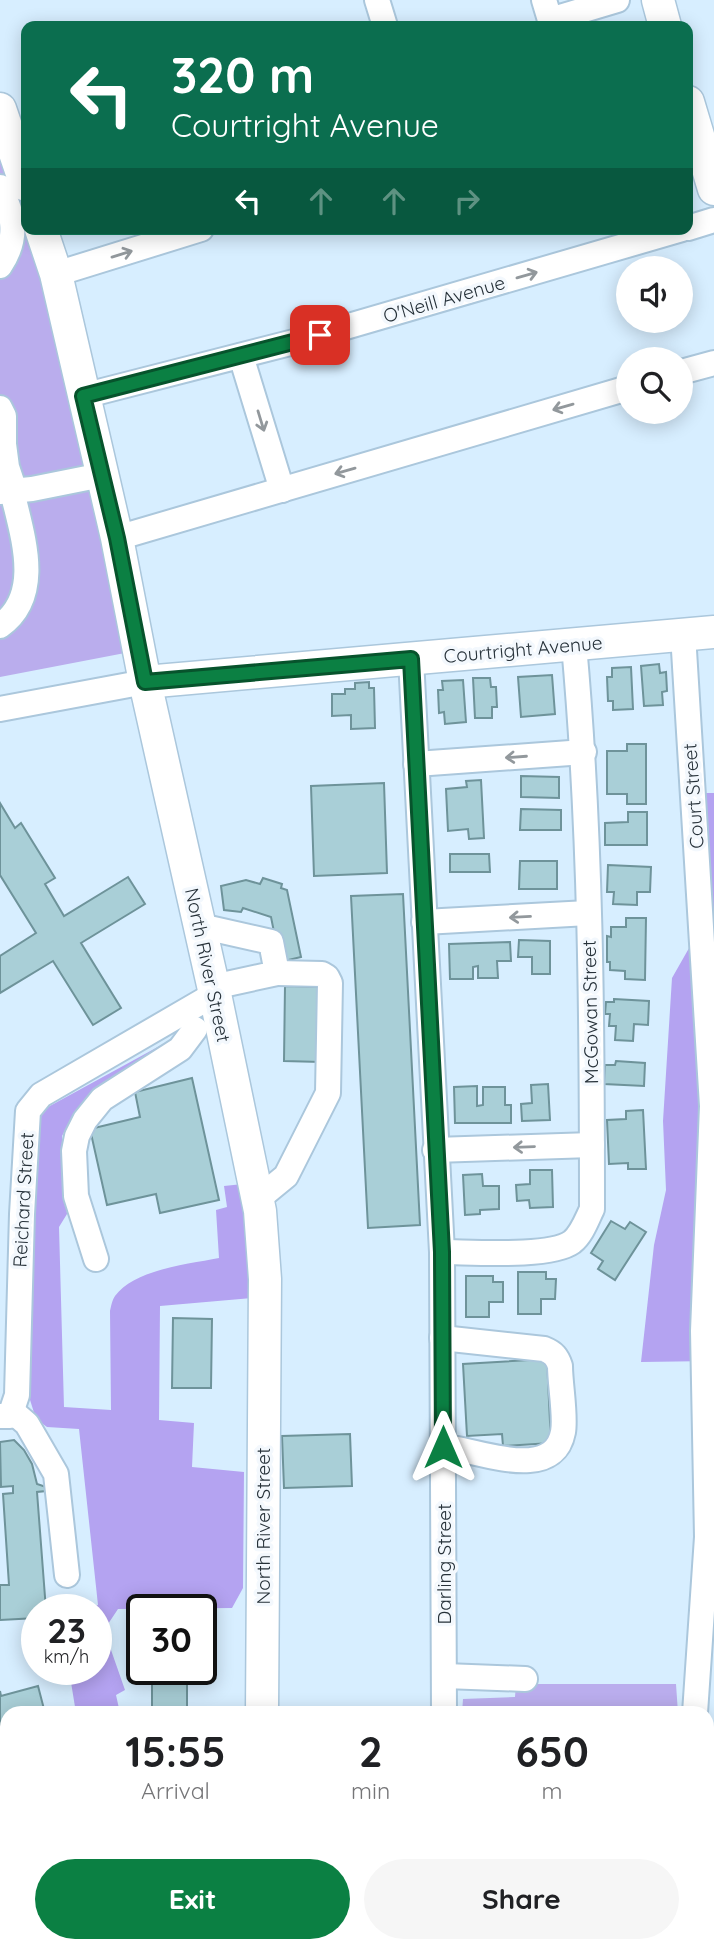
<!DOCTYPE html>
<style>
:root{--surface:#fff;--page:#f6f6f6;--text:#202124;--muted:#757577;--accent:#0b8043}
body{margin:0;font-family:Quicksand,sans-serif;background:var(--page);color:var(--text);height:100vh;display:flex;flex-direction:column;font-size:26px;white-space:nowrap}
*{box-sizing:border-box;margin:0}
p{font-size:23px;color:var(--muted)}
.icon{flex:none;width:38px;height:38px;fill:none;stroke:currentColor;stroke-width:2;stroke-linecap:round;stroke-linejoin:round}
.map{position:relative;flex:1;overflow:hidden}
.panel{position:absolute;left:0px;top:1706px;width:714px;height:247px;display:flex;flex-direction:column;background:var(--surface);border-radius:21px 21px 0 0;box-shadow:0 4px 18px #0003}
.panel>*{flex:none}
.top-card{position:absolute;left:21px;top:21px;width:672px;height:214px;border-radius:14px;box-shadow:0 4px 18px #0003;background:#0b6e4f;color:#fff;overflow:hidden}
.buttons{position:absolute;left:616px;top:256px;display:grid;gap:14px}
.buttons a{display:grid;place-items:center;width:77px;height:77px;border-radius:50%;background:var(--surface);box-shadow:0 4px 18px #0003;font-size:35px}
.speed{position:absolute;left:21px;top:1594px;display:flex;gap:14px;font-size:35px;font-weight:700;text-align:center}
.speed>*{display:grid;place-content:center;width:91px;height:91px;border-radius:50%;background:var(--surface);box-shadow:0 4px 18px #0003;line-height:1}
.speed small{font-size:18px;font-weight:400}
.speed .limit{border:4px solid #111;border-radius:10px;background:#fff;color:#111}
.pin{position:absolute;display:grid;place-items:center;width:60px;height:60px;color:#fff;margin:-30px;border-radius:14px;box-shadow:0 4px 10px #0006}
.me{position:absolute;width:77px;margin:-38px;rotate:0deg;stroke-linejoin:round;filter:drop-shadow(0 0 5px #0008)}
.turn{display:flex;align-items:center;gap:24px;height:147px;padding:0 35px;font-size:32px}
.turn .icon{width:91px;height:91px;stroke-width:2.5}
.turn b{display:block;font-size:49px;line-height:60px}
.lanes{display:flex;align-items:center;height:66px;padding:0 35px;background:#0003;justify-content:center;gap:35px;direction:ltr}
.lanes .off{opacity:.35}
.eta{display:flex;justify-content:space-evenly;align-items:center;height:119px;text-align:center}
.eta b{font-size:42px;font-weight:700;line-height:49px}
.primary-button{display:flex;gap:14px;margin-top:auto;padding:14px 35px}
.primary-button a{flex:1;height:80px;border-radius:42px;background:var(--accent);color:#fff;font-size:28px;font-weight:700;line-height:80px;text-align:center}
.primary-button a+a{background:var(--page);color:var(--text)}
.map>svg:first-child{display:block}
.green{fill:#baaded}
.forest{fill:#b4a3f1}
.building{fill:#a9cfd7;stroke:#6e939a;stroke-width:2}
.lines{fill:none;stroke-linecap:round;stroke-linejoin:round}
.minor-casing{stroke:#abc7dc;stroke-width:28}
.major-casing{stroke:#abc7dc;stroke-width:35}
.minor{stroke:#fff;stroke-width:24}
.major{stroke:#fff;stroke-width:32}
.oneway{stroke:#92989c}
.route-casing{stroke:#07532c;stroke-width:18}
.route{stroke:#0b8043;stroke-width:12}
.labels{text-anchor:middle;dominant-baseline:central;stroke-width:7;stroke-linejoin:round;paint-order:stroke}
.street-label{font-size:19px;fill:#263139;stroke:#f3f8fd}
</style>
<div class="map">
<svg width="714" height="1952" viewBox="0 0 714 1952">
<rect width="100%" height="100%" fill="#d7eeff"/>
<g class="green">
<path d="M0 153 26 223V229L47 277 125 653 0 677Z"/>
<path d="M516 1684H676L678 1713H462L463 1699 515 1697Z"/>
<path d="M714 1924V1952H555L590 1946H707V1926Z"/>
</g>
<g class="forest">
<path d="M702 793H714V1502L711 1361 641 1362 654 1245 666 1190 663 1121 672 978 709 913Z"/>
<path d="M176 1037 93 1090 72 1117 62 1136 67 1214 59 1227 64 1407 111 1410 110 1311C111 1307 112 1300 115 1296 135 1269 189 1264 219 1258L216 1210 227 1207 224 1186 243 1184 252 1298 160 1306 159 1420 194 1423 192 1467 244 1472 243 1588 232 1608 118 1609 104 1630 125 1690 116 1695 120 1713H76L69 1670H96V1610H85L98 1605 79 1429 47 1427 36 1419 26 1387 37 1113Z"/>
<path d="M707 1758H714V1923L707 1924Z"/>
<path d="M453 1946H566L528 1952H453Z"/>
</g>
<g class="building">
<path d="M659 664 660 673 666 672 667 691 662 692 663 705 644 706 641 666Z"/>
<path d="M631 667 633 709 613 710V701H608L607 677H612V668Z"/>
<path d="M552 675 555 714 521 717 518 677Z"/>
<path d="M473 678H490L491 687H496L497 707H492V718H475Z"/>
<path d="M463 680 466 722 445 724 444 712 439 713 438 690H443L442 681Z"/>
<path d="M369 682V688H374L375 728 351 729V715L332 716V694H345V689H355V683Z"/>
<path d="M627 744H646V804H627V794H607V751H627Z"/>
<path d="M521 776 559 777V798L521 797Z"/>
<path d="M481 780 484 838 469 839 468 829 448 831 446 789 467 787 466 781Z"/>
<path d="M384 783 387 873 314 876 311 786Z"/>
<path d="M0 803 15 828 21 823 55 878 45 884 64 916 128 877 145 904 81 943 121 1008 93 1025 53 961 0 993V956L36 933 0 875Z"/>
<path d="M521 809 561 810V830H520Z"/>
<path d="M628 812H647V845H605V823L628 822Z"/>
<path d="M450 854H489L490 872H450Z"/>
<path d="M520 861H557V889H519Z"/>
<path d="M608 865 651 867 650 892H637V905L613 904 614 892H607Z"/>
<path d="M263 878 282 884 281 888 287 890 301 957 280 962 271 917 243 908 241 912 224 910 221 886 246 880 260 884Z"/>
<path d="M403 894 420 1225 368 1228 351 896Z"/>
<path d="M626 918H646L645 980 625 979V971L610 970V962H607V936L611 937V927H626Z"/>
<path d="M519 940 550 941V974H532V957H518Z"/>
<path d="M510 942 511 961H497L498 978H478V966L473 967V979H450L449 944Z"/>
<path d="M285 986 323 987 321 1062 284 1061Z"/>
<path d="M614 999 649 1001 648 1025 634 1024 633 1041 615 1040 616 1026H609L610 1014H605L606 1002H614Z"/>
<path d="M616 1061 645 1063 644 1086 604 1084 605 1065H615Z"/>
<path d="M192 1078 219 1200 160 1213 156 1194 107 1205 90 1129 140 1117 135 1092Z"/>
<path d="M548 1084 550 1120 522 1121 521 1104 532 1103 531 1085Z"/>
<path d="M477 1086V1106L483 1105V1087H505V1105H511V1123H455L454 1087Z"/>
<path d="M643 1110 646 1169H628V1163L609 1164 607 1120 626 1119V1111Z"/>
<path d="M530 1170H552L553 1207 530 1208 529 1200 517 1201 516 1185 530 1184Z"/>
<path d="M482 1174 483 1186H499V1209L480 1210V1214L465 1215 463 1175Z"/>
<path d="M611 1221 625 1229 630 1222 646 1232 615 1280 598 1269 603 1261 591 1253Z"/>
<path d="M518 1272H546V1279H556L555 1299H541V1314H518Z"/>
<path d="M466 1276H493V1282H503V1302H489V1317H466Z"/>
<path d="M173 1318 212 1319 211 1388H172Z"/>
<path d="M547 1359 551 1443 503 1446 502 1434 467 1436 463 1364Z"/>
<path d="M350 1434 352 1486 284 1488 282 1436Z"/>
<path d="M14 1440 24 1450 32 1464 37 1484 46 1487V1491L37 1492 46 1610H37V1618L0 1620V1585H9L3 1494 13 1493V1486L1 1487 0 1442Z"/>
<rect x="152" y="1670" width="35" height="43"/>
<path d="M38 1686 45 1713H7V1817L0 1818V1691L1 1696Z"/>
</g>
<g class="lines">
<g class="minor-casing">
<g id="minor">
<path d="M377 0 385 26"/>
<path d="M544 0 550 20 617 0"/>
<path d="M0 187C14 215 19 238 0 266"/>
<path d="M688 228 714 220"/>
<path d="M56 274 201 229"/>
<path d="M241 356 282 490"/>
<path d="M681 372 714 363"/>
<path d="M83 396 294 342 682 229"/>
<path d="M0 408 4 416V444L7 467 12 482V491C22 535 44 595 0 626"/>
<path d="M0 492 32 489 102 475"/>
<path d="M117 538 628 388"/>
<path d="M683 634 712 1106 703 1331 707 1537 695 1713"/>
<path d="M411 659 442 1252 444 1713"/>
<path d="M0 709 145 682"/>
<path d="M416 764 584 752"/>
<path d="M424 922 588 913"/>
<path d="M200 926 271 942 277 973 213 987"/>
<path d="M435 1150 592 1145"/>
<path d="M258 1199 286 1176 328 1093 330 983 327 977 322 974 277 973"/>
<path d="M442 1252C471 1252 550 1258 572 1242 582 1234 587 1219 592 1209 592 1021 591 832 574 645"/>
<path d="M96 1259 76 1196 74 1151 77 1136 85 1120 102 1099 180 1049 195 1029"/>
<path d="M442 1338 544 1349C554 1353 557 1357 560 1366 560 1384 566 1416 563 1432 553 1484 477 1449 443 1447"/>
<path d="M12 1411 27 1424 56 1474 67 1575"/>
<path d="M0 1416H10L17 1395 22 1214 28 1111 41 1095 215 994"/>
<path d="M445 1676 525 1679"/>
<path d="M443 1946 444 1952"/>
<path d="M119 1952 150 1946"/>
</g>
</g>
<g class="major-casing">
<g id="major">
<path d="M658 0 665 26"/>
<path d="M688 102 714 189"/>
<path d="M0 109 26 185"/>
<path d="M41 229 56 274 117 538 145 682 215 994 260 1211 265 1279 262 1713"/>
<path d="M145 682 714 632"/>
<path d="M263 1946 264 1952"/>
</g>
</g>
<use href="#minor" class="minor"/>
<use href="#major" class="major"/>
</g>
<defs><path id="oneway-shaft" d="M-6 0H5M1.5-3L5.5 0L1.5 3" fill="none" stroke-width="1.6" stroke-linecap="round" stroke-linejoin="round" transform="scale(1.75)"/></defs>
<g class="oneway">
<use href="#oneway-shaft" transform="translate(122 254) rotate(-17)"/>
<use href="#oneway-shaft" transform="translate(527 275) rotate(-16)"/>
<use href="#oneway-shaft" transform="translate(563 407) rotate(164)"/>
<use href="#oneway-shaft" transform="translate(261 421) rotate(73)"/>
<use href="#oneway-shaft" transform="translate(345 471) rotate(164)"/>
<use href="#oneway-shaft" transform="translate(516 757) rotate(176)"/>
<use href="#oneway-shaft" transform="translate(520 917) rotate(177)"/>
<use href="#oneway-shaft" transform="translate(524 1147) rotate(178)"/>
</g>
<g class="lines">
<g class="route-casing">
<path id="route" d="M320 335 83 396 117 538 145 682 411 659 442 1252 443 1447"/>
</g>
<use href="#route" class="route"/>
</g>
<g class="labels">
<g class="street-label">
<text transform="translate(444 299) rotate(-16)">O'Neill Avenue</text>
<text transform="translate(523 649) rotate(-5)">Courtright Avenue</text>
<text transform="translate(693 796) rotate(-94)">Court Street</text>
<text transform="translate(208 965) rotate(78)">North River Street</text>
<text transform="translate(590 1012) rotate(-91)">McGowan Street</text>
<text transform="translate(23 1200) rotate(-87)">Reichard Street</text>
<text transform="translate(263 1526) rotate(-90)">North River Street</text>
<text transform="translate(444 1564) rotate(-90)">Darling Street</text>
</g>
</g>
</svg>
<div class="buttons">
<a><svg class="icon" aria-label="sound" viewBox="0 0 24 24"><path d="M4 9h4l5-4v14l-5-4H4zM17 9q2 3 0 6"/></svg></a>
<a><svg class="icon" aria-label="search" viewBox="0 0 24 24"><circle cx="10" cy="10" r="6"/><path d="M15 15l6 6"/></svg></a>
</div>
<div class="speed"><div>23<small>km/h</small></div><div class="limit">30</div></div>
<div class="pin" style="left:320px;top:335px;background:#d93025"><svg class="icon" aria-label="arrive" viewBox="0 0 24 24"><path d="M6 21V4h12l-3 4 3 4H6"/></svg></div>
<svg class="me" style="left:443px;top:1447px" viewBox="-20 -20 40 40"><path d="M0-17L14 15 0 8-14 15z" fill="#0b8043" stroke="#fff" stroke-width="4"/></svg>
<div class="top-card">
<div class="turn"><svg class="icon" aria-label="left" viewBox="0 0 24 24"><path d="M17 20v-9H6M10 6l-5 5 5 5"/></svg><div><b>320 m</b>Courtright Avenue</div></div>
<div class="lanes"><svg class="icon" aria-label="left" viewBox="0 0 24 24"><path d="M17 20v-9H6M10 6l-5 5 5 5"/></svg><svg class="icon off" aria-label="ahead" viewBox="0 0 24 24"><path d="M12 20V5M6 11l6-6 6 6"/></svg><svg class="icon off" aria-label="ahead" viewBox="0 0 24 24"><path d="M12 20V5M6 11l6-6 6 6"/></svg><svg class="icon off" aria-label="right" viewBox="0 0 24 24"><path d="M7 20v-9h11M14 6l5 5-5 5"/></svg></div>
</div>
<section class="panel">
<div class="eta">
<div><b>15:55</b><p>Arrival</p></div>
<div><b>2</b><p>min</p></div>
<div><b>650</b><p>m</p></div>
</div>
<div class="primary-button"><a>Exit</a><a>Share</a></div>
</section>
</div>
